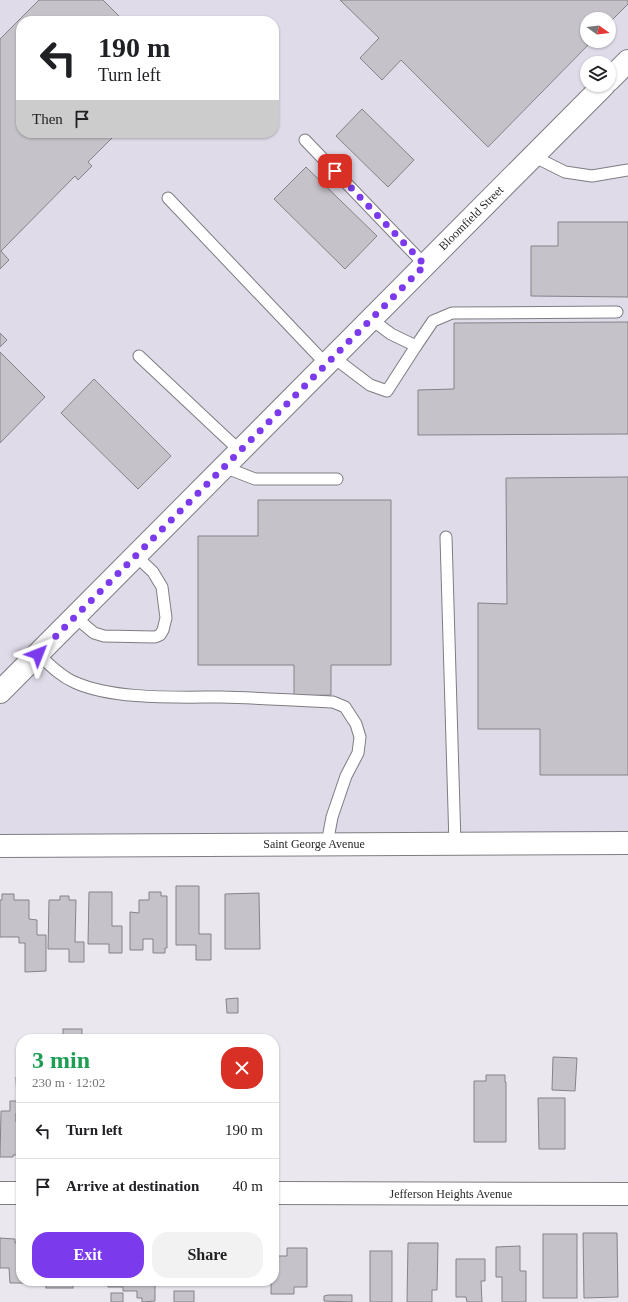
<!DOCTYPE html>
<meta charset="utf-8">
<style>
:root{--surface:#fff;--page:#f2f2f2;--text:#202124;--muted:#757577;--line:#e0e0e0;--accent:#7c3aed}
body{margin:0;font-family:"Times New Roman",serif;background:var(--page);color:var(--text);height:100vh;display:flex;flex-direction:column;font-size:15px;white-space:nowrap}
*{box-sizing:border-box;margin:0}
p{font-size:13px;color:var(--muted)}
.icon{flex:none;width:22px;height:22px;fill:none;stroke:currentColor;stroke-width:2;stroke-linecap:round;stroke-linejoin:round}
.map{position:relative;flex:1;overflow:hidden}
.panel{position:absolute;left:16px;top:1034px;width:263px;height:252px;display:flex;flex-direction:column;background:var(--surface);border-radius:16px;box-shadow:0 1px 3px #0004}
.panel>*{flex:none}
.top-card{position:absolute;left:16px;top:16px;width:263px;height:122px;border-radius:16px;box-shadow:0 1px 3px #0004;background:#fff;color:var(--text);overflow:hidden}
.needle{width:26px;rotate:104deg}
.tools{position:absolute;left:580px;top:12px;display:grid;gap:8px}
.tools a{display:grid;place-items:center;width:36px;height:36px;border-radius:50%;background:var(--surface);box-shadow:0 1px 3px #0004;font-size:20px}
.pin{position:absolute;display:grid;place-items:center;width:34px;height:34px;color:#fff;margin:-17px;border-radius:8px;box-shadow:0 2px 6px #0006}
.me{position:absolute;width:44px;margin:-22px;rotate:45deg;stroke-linejoin:round;filter:drop-shadow(0 0 3px #0008)}
.turn{display:flex;align-items:center;gap:14px;height:84px;padding:0 16px;font-size:18px}
.turn .icon{width:52px;height:52px;stroke-width:2.5}
.turn b{display:block;font-size:28px;line-height:34px}
.then{display:flex;align-items:center;height:38px;padding:0 16px;background:#0003;gap:8px;font-size:15px}
.round{display:grid;place-items:center;flex:none;width:42px;height:42px;border-radius:16px;background:var(--page)}
.head{display:flex;align-items:center;justify-content:space-between;height:68px;padding:0 16px}
h1{font-size:24px;font-weight:800;line-height:30px;color:#1e9e55}
.cta{display:flex;gap:8px;margin-top:auto;padding:8px 16px}
.cta a{flex:1;height:46px;border-radius:16px;background:var(--accent);color:#fff;font-size:16px;font-weight:800;line-height:46px;text-align:center}
.cta a+a{background:var(--page);color:var(--text)}
ul{padding:0;list-style:none}
li{display:flex;align-items:center;gap:12px;height:56px;padding:0 16px;border-top:1px solid var(--line)}
li div{flex:1}
li b{display:block;font-size:15px}
li em{font-style:normal}
.map>svg:first-child{display:block}
.built{fill:#dfdbe8;fill-rule:evenodd}
.building{fill:#c5c3c9;stroke:#848388}
.lines{fill:none;stroke-linecap:round;stroke-linejoin:round}
.lane-casing{stroke:#7e7d82;stroke-width:13}
.street-casing{stroke:#7e7d82;stroke-width:24}
.lane{stroke:#fff;stroke-width:11}
.street{stroke:#fff;stroke-width:22}
.route{stroke:#7c3aed;stroke-width:7;stroke-dasharray:0 12.6}
.labels{text-anchor:middle;dominant-baseline:central;stroke-width:3;stroke-linejoin:round;paint-order:stroke}
.street-label{font-size:12px;fill:#282729;stroke:#fff}
</style>
<div class="map">
<svg width="628" height="1302" viewBox="0 0 628 1302">
<rect width="100%" height="100%" fill="#eae8ee"/>
<path class="built" d="M0 0H628V836L0 834ZM587 19H609V41H587ZM21 21H274V133H21ZM587 63H609V85H587Z"/>
<g class="building">
<path d="M39 0H103L124 21H21V133H117L88 162 92 166 78 180 75 176 1 251 9 260 0 269V39Z"/>
<path d="M340 0H628V4L609 23V19H587V41H592L488 147 401 60 382 80 360 58 379 38Z"/>
<path d="M362 109 414 160 388 187 336 136Z"/>
<path d="M306 167 377 236 345 269 274 199Z"/>
<path d="M558 222H628V297L531 296V246H558Z"/>
<path d="M628 322V434L418 435V390L454 389V323Z"/>
<path d="M0 333 7 340 0 347Z"/>
<path d="M0 352 45 397 0 443Z"/>
<path d="M94 379 171 456 138 489 61 413Z"/>
<path d="M628 477V775H540V729H478V603L507 604 506 478Z"/>
<path d="M258 500H391V665H331V695L294 696V665H198V536H258Z"/>
<path d="M176 886H199V934H211V960H196V945H176Z"/>
<path d="M89 892H112V926H122V953H109V944H88Z"/>
<path d="M149 892H161V896H167V948H165V953H153V939H143V950H130V912L139 913V900H149Z"/>
<path d="M259 893 260 949H225V894Z"/>
<path d="M2 894H14V900H29V919L37 920V935H46V971L25 972V943H19V937H0V900H2Z"/>
<path d="M60 896H69V900H76L75 942H84V962H69V949H48L49 900H60Z"/>
<path d="M238 998V1013H227L226 999Z"/>
<rect x="63" y="1029" width="19" height="10"/>
<path d="M553 1057 577 1058 575 1091 552 1090Z"/>
<path d="M486 1075H505V1082H506V1142H474V1081H486Z"/>
<path d="M16 1077H21V1105H18V1113H16V1122H21V1155H13V1157H0L1 1111H10V1101H17Z"/>
<path d="M538 1098H565V1149H539Z"/>
<path d="M583 1233H617L618 1297 584 1298Z"/>
<rect x="543" y="1234" width="34" height="64"/>
<path d="M0 1238 15 1239V1243H21V1281H34V1283H10L9 1268H0Z"/>
<path d="M408 1243H438L437 1290H432V1302H407Z"/>
<path d="M520 1246V1271H526V1302H502V1277H496V1247Z"/>
<path d="M287 1248H307V1287H294V1294H271V1281H274L275 1256H287Z"/>
<rect x="370" y="1251" width="22" height="51"/>
<path d="M456 1259H485V1281H481L482 1302H467L466 1297H456Z"/>
<rect x="46" y="1281" width="27" height="7"/>
<path d="M108 1281H155V1301L142 1302V1298H137V1291H123V1287H108Z"/>
<rect x="174" y="1291" width="20" height="11"/>
<rect x="111" y="1293" width="12" height="9"/>
<path d="M328 1295H352V1302L324 1301V1296Z"/>
</g>
<g class="lines">
<g class="lane-casing">
<g id="lane">
<path d="M305 140 425 265"/>
<path d="M533 156 565 172 592 176 628 170"/>
<path d="M168 198 326 364"/>
<path d="M416 346 433 321 452 313 617 312"/>
<path d="M139 356 240 451"/>
<path d="M333 357 370 385 387 391 416 346 391 334 371 319"/>
<path d="M224 467 255 479H337"/>
<path d="M446 537 455 844"/>
<path d="M75 617 94 633 104 636 155 637 160 635 163 630 166 618 162 587 153 572 136 556"/>
<path d="M38 654C49 664 60 676 74 682 113 700 177 697 221 697 258 698 295 700 333 702L345 707 356 724 360 737 358 753 346 776 332 817 327 844"/>
</g>
</g>
<g class="street-casing">
<g id="street">
<path d="M609 80 628 61"/>
<path d="M0 692 604 85"/>
<path d="M0 846 628 843"/>
<path d="M0 1193H21"/>
<path d="M274 1193 628 1194"/>
</g>
</g>
<use href="#lane" class="lane"/>
<use href="#street" class="street"/>
</g>
<g class="lines">
<path class="route" d="M38 654 425 265 335 171"/>
</g>
<g class="labels">
<g class="street-label">
<text transform="translate(471 218) rotate(-45)">Bloomfield Street</text>
<text x="314" y="844">Saint George Avenue</text>
<text x="451" y="1194">Jefferson Heights Avenue</text>
</g>
</g>
</svg>
<div class="tools">
<a><svg class="needle" viewBox="-14 -14 28 28"><path d="M0-13l5 13h-10z" fill="#e53935"/><path d="M0 13l5-13h-10z" fill="#757577"/></svg></a>
<a><svg class="icon" aria-label="layers" viewBox="0 0 24 24"><path d="M12 4l9 5-9 5-9-5zM3 14l9 5 9-5"/></svg></a>
</div>
<div class="pin" style="left:335px;top:171px;background:#d93025"><svg class="icon" aria-label="arrive" viewBox="0 0 24 24"><path d="M6 21V4h12l-3 4 3 4H6"/></svg></div>
<svg class="me" style="left:38px;top:654px" viewBox="-20 -20 40 40"><path d="M0-17L14 15 0 8-14 15z" fill="#7c3aed" stroke="#fff" stroke-width="4"/></svg>
<div class="top-card">
<div class="turn"><svg class="icon" aria-label="left" viewBox="0 0 24 24"><path d="M17 20v-9H6M10 6l-5 5 5 5"/></svg><div><b>190 m</b>Turn left</div></div>
<div class="then">Then<svg class="icon" aria-label="arrive" viewBox="0 0 24 24"><path d="M6 21V4h12l-3 4 3 4H6"/></svg></div>
</div>
<section class="panel">
<div class="head"><div><h1>3 min</h1><p>230 m · 12:02</p></div><a class="round" style="background:#d93025;color:#fff"><svg class="icon" aria-label="close" viewBox="0 0 24 24"><path d="M6 6l12 12M18 6L6 18"/></svg></a></div>
<ul>
<li><svg class="icon" aria-label="left" viewBox="0 0 24 24"><path d="M17 20v-9H6M10 6l-5 5 5 5"/></svg><div><b>Turn left</b></div><em>190 m</em></li>
<li><svg class="icon" aria-label="arrive" viewBox="0 0 24 24"><path d="M6 21V4h12l-3 4 3 4H6"/></svg><div><b>Arrive at destination</b></div><em>40 m</em></li>
</ul>
<div class="cta"><a>Exit</a><a>Share</a></div>
</section>
</div>
